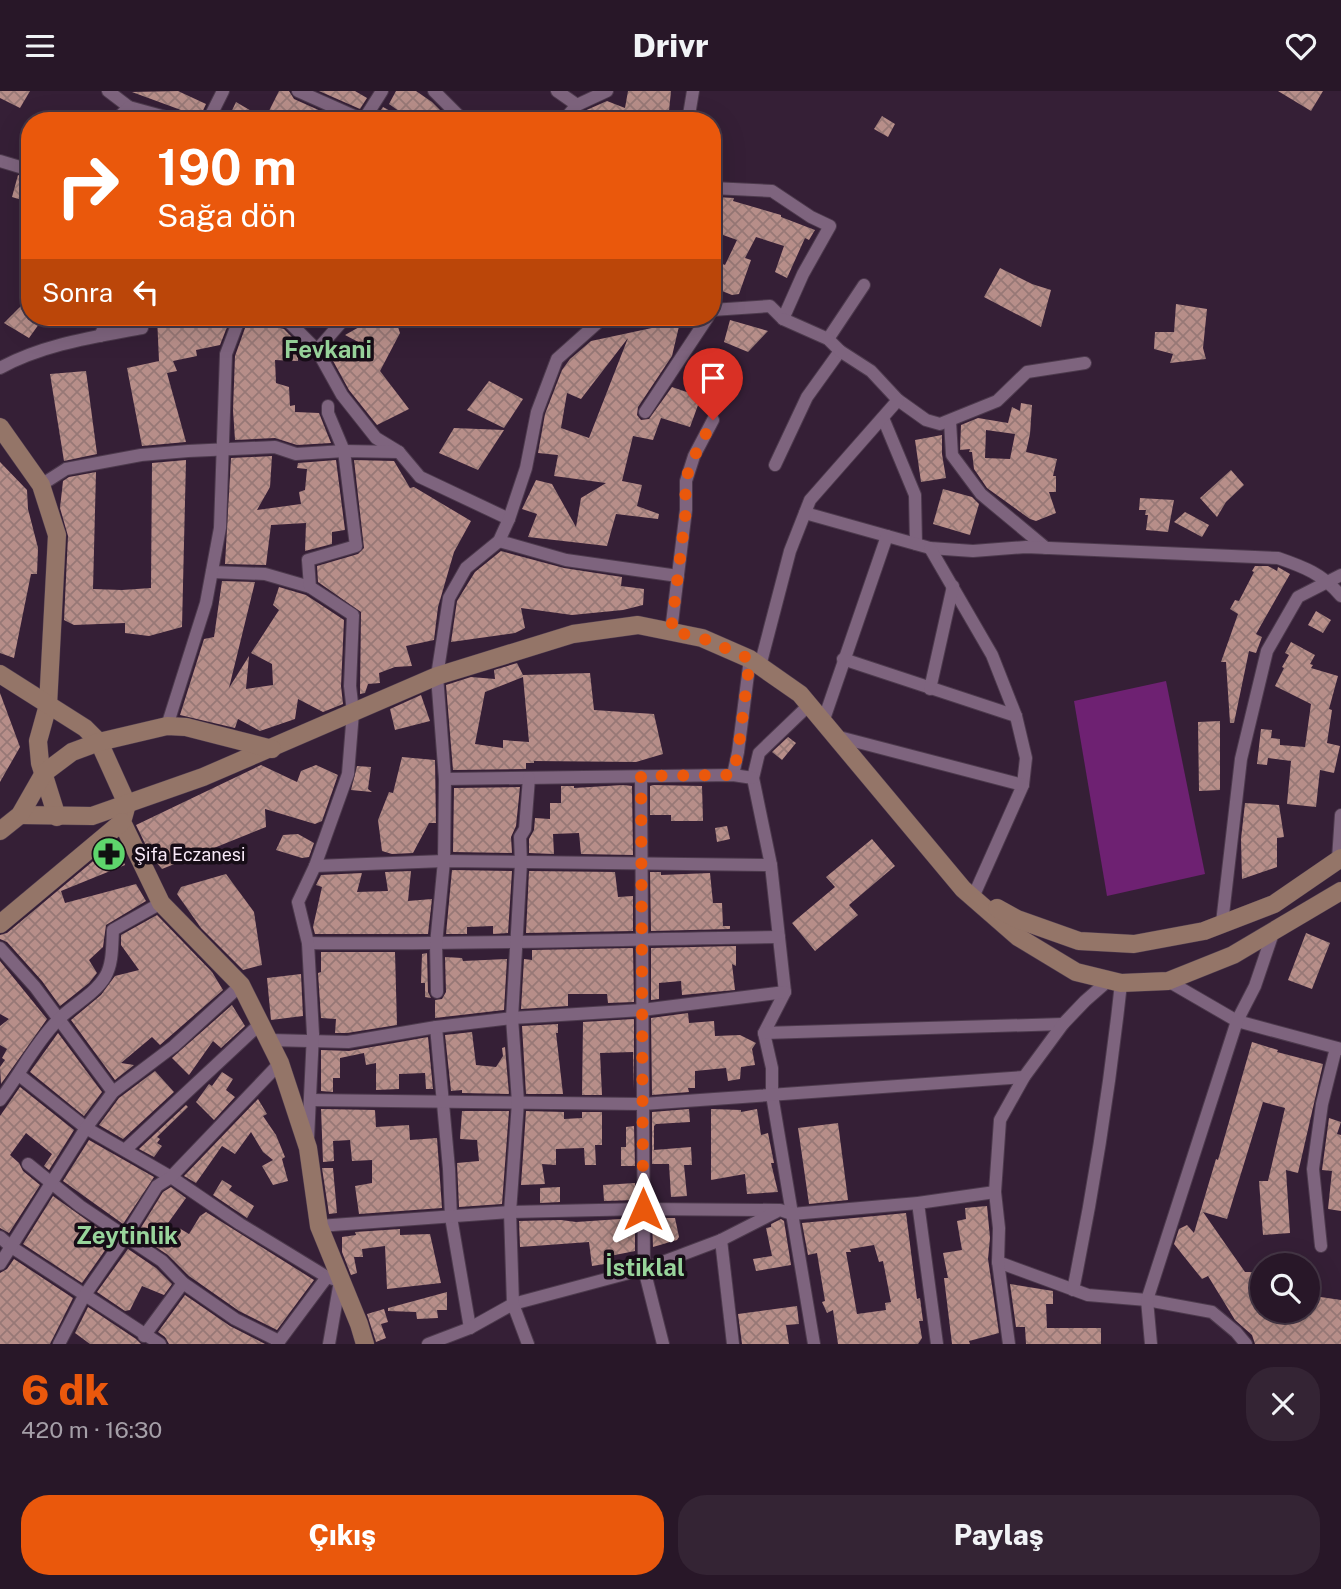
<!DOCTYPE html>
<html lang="tr">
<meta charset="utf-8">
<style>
:root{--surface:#281728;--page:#342434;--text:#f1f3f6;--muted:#a59fa8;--line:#443645;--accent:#ea580c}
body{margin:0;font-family:"Public Sans",sans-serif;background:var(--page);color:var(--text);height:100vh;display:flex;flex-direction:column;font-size:26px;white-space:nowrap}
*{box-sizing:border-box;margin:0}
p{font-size:23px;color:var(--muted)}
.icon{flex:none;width:38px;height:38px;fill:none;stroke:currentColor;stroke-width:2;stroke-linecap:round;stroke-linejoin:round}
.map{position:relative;height:1253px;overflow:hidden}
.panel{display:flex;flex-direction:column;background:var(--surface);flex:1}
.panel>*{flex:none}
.hud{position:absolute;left:21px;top:21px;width:700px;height:214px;border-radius:28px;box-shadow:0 7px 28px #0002,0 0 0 2px var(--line);background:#ea580c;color:#fff;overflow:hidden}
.controls{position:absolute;left:1250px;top:1162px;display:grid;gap:14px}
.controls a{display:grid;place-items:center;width:70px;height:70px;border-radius:50%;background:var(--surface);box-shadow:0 7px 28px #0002,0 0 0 2px var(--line);font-size:35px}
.pin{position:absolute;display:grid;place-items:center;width:60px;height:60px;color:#fff;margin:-72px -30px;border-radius:50% 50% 50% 0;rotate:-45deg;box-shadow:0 0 7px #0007}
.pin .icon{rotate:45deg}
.me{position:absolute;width:77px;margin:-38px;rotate:0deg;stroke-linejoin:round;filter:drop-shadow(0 0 5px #0008)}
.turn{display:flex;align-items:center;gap:24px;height:147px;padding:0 21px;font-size:32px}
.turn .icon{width:91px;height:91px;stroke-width:2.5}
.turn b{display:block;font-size:49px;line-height:60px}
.then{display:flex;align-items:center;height:66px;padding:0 21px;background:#0003;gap:14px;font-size:26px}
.round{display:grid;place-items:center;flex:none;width:74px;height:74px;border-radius:28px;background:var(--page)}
.head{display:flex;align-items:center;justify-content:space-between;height:119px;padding:0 21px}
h1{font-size:42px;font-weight:800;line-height:52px;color:var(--accent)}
.button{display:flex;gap:14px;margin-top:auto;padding:14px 21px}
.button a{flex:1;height:80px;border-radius:28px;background:var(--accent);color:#fff;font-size:28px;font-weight:800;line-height:80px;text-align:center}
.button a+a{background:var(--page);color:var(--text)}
header{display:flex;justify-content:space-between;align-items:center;height:91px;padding:0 21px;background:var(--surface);font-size:32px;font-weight:800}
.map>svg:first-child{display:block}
.garden{fill:#6e2172}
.building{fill:url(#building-cross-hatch);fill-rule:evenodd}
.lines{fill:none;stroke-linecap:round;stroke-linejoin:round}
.street-casing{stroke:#4d3a4d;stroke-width:14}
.secondary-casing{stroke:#4d3a4d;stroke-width:19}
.street{stroke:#7e647e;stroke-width:12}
.secondary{stroke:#947568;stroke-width:18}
.route{stroke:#ea580c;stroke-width:12;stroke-dasharray:0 21.6}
.labels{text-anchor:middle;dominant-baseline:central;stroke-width:7;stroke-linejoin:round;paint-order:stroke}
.poi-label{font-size:18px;fill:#f9eaf9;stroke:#170d17;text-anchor:start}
.district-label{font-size:24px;font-weight:bold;fill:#98d49b;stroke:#170d17}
</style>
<header><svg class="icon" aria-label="menu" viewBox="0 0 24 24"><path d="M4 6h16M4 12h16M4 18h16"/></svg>Drivr<svg class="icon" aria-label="heart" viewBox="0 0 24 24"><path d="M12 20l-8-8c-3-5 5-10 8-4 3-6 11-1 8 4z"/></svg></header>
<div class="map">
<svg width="1341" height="1253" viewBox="0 0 1341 1253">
<defs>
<pattern id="building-cross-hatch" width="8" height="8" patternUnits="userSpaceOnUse" patternTransform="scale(1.75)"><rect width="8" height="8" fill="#b78e89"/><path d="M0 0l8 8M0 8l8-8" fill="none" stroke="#977876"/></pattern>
</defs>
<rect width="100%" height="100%" fill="#351f36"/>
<path class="garden" d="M1166 590 1205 783 1107 805 1074 610Z"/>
<g class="building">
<path d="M0 0H30L20 17 0 7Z"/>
<path d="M178 0 206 13 200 26 132 1Z"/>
<path d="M279 0H289L294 8 343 30H227L236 11 265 28Z"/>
<path d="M319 0H355L367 7 360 18Z"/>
<path d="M396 0H416L432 11 451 30H413L389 13Z"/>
<path d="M628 0H671L668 30H575L582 21 607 10 625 17Z"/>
<path d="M1278 0H1323L1311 20Z"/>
<path d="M383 16 394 22 389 30H374Z"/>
<path d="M882 25 895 33 888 46 874 38Z"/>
<path d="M18 84 30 88 25 110 12 106Z"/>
<path d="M715 106 734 107 733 110 781 124V126L815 139 809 149 805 147 787 187 775 181 784 155 756 146 745 167 751 169 739 203 732 204 712 196V179L716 170 725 174 737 149 712 140V116Z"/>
<path d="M1000 177 1032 193 1051 199 1041 236 984 206Z"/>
<path d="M30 206V226H44L29 247 4 232Z"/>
<path d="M1176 213 1207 218 1203 257 1206 268 1170 272 1173 263 1154 258 1155 241H1174Z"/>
<path d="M157 226H231L220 254 196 259 197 265 173 270 177 280 167 282 186 351 142 355 127 277 159 270Z"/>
<path d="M249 226H275L276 236 284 238 298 252V270L275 269 276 292 289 296 290 315 295 314V321L319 322 331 352 297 354 275 347 235 349 233 319 235 265Z"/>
<path d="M377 226 395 227 400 242 380 280 409 318 377 334 349 299 332 268 355 256 363 258 364 254 345 244Z"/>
<path d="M730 229 768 240 748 261 724 251Z"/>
<path d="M680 231 672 265 638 316 637 324 641 329 649 328 672 296 701 306 690 336 661 327 653 349 633 345 622 390 642 394 637 415 659 423 658 428 616 423 607 455 528 446 537 423 522 418 536 389 552 393 576 436 581 407 606 392 554 385 558 364 538 362 545 323 562 279 570 268 591 250ZM628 247 589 347 561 337 567 302 581 308Z"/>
<path d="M86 280 97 363 64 370 50 283Z"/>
<path d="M489 290 523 308 504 337 467 319Z"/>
<path d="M1021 312 1032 314 1030 343 1026 361 1057 368 1053 385H1056V401H1049L1056 422 1036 430 1030 428 987 397 974 378 972 361H969L970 358 960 359 961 334 978 327 1008 332 1012 316 1020 320ZM986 339 1015 343 1010 368 985 367Z"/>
<path d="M454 337 504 339 478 379 439 362Z"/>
<path d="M942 344V363L946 387 921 391 915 349Z"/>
<path d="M272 365 270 396 257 419 301 413 299 401 305 399 307 378 297 377 298 372 336 369 345 439 332 441V453L305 460 306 432 271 434 266 474 225 473 231 367Z"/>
<path d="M186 369 182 536 149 545 125 542V532L74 534 64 529 68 445 60 417 63 390 69 386 96 381 93 498 122 499 151 497 152 372Z"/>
<path d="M354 369 394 370 410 397 414 396 471 430 454 461 438 516 434 549 406 555 412 575 395 576 379 582 380 592 368 593 365 602 360 603 361 521 318 491 317 475 358 463 364 457Z"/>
<path d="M0 371 27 399 28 418 38 457 37 483H31L14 567 0 562Z"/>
<path d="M1231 379 1244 394 1226 411 1217 426 1200 407Z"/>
<path d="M943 398 972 406 979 413 970 444 933 433Z"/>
<path d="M1140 407 1174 409 1168 441 1146 439 1148 424H1145L1146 419H1139Z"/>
<path d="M1185 421 1209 434 1202 446 1174 431Z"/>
<path d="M501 460 564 477 622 486 621 495 644 498 643 514 623 519 572 524 521 517 525 537 515 542 451 551 457 510 475 481Z"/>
<path d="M1255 475H1268L1277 480 1278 476 1290 483 1256 543 1262 546 1256 562 1249 560 1234 632H1230L1226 571H1221L1238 523 1230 518 1235 509 1239 510 1254 481 1252 480Z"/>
<path d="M222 490 255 491 229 597 249 565 246 598 273 594 272 573 251 562 279 519 273 514 279 496 306 504 344 529 341 595 343 613 323 621 298 608 295 628 260 640 238 628 235 637 180 624 204 548 214 546Z"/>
<path d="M1316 520 1331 529 1323 542 1308 534Z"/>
<path d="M1291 551 1315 564 1310 573 1313 574 1311 577 1338 585 1329 618 1332 619 1327 652 1340 655 1334 682 1320 679 1316 716 1287 713 1291 670 1268 667 1267 674 1257 673 1261 638 1272 639 1271 647 1280 648V654L1305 656 1311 613 1275 595 1284 577 1282 576 1289 564 1285 562Z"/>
<path d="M517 572 523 584 590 582 594 619 654 623 663 663 636 671 534 670V672H526V678L453 679 446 594 471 586 495 588 494 579ZM523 586 529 651 503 649V657L475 653 485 601Z"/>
<path d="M0 602 20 656 0 691Z"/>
<path d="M421 604 430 630 395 639 390 618Z"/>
<path d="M1220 630V699L1199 700 1198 631Z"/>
<path d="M788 646 796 652 782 669 772 661Z"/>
<path d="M402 666 435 669 436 732H429L413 762 392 763 382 760 378 729 389 701 393 702Z"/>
<path d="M261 674 297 691 301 680 316 674 338 684 322 730 315 733 265 718 266 736 162 778 151 765 136 734Z"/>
<path d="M357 675 371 676 368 698 372 701 351 699Z"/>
<path d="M623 694 632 695 633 764 581 763 579 742 553 743 554 763 529 762V748L534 739 535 727 550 728V712H561V695H574V697Z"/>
<path d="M653 694 702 695 703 730H671V724H650V695Z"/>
<path d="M520 696 516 735 511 746 512 762 453 761 454 697Z"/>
<path d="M1245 712 1279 714 1284 746 1277 747V776L1242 788 1241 748Z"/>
<path d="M727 735 730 748 717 751 715 737Z"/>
<path d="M298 743 314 752 309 766 302 767 276 759 283 744Z"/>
<path d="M872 748 895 775 849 814 858 824 815 860 792 832 835 796 826 786Z"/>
<path d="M116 751 125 774 61 800 65 812 136 793 146 810 106 834 103 856 89 869 97 882 89 892 60 915 42 890 7 851 0 848V844L7 842Z"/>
<path d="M452 779 512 780 508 842 493 843V835L467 836V843H446Z"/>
<path d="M411 780 408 810 432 808 428 843H315L313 836 322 796 316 794 321 784 362 782 357 801 388 800 385 781Z"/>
<path d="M529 780 615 781 618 806 633 805V840L526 842Z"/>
<path d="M650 781H661V784L710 782 713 812H722L723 835H730V838L651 840Z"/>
<path d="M226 783 254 821 262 874 243 879 201 837 177 803 181 796Z"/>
<path d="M157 824 212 881 223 899 160 954 152 946 121 972 134 974 115 989 71 929 101 904 115 885 139 879 121 854V844Z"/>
<path d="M1306 842 1330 852 1312 898 1288 889Z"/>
<path d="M736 855V875L732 873 735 899 682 904 681 890 659 892V908L651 909V857Z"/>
<path d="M633 857 634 911 608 912 607 903H568V915L521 918 524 868 532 869V859Z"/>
<path d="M321 861H395L397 934 347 942H335L336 928 321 927 318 882 321 881Z"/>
<path d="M427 862 428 901 431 907 425 906V892H421L422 863Z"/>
<path d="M445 866 462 867 463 870 507 868 504 919 435 927V909L442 908 446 901Z"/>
<path d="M0 870 47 928 1 993 0 976 5 969 2 967 7 958 0 954V935L9 928 0 923Z"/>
<path d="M301 883 303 925 271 929 267 887Z"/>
<path d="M232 914 245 935 221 957 213 950 189 984 172 967Z"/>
<path d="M688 922 689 932 714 930 715 945 740 944 756 952 752 958 755 974 741 976 740 988 728 990 726 977 695 980V997H688L689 1001 652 1004 651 927Z"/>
<path d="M634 928V998L633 961 600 962 602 1004H582L583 931Z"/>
<path d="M558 933V942H556L563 1003H526L522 935Z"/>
<path d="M472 941 476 974 496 976 503 965 502 957 505 956 509 1003 462 1002V999L451 1000 445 944Z"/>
<path d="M58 942 102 1001 84 1025 30 981Z"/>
<path d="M428 946 433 998H426L425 982 399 983V998L376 999V972L366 974 364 962 340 967V987H333V1001L321 1000V959L349 960Z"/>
<path d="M1252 951 1278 959 1277 961 1323 973 1298 1082 1286 1079 1290 1142 1263 1144 1259 1090H1268L1285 1017 1263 1011 1227 1128 1203 1121 1245 1181H1259L1262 1186V1220H1307V1204L1341 1209V1253H1255L1252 1244 1235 1229 1208 1185 1202 1188 1174 1153 1179 1138 1187 1134 1194 1142 1216 1068 1218 1069Z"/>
<path d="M155 980 174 1001 123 1048 99 1034 119 1007Z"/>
<path d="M222 981 233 988 226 999 235 1006 214 1029 196 1011 209 993 212 995Z"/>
<path d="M20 996 74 1039 49 1079 44 1075 52 1063 26 1042 10 1064 19 1072 23 1080 40 1094 9 1142 0 1137V1025Z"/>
<path d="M258 1008 267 1023 263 1025 276 1044 285 1066 282 1068 288 1090 273 1094 262 1075 273 1069 263 1061 251 1041 235 1063 222 1055 196 1092 184 1085Z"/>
<path d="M186 1014 188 1016 157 1046 160 1048 157 1052 162 1055 154 1066 139 1058Z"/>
<path d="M321 1018 375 1019 376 1036 409 1034 410 1049 437 1047 442 1117 359 1123 355 1095 372 1092V1069L352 1070 350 1049 333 1050 334 1070 323 1071Z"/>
<path d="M689 1018 690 1031 656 1033 654 1035V1059L691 1056 692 1074H684L687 1105 671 1106 669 1073H652V1021Z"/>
<path d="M711 1018 741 1019V1021L757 1018 761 1044 768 1042 774 1072H771L778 1101 747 1103 745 1083 711 1089Z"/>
<path d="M462 1020H509L502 1113 459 1116 457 1072 479 1070 477 1049 460 1048Z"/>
<path d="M526 1020 564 1021V1028L582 1027V1021H602V1054H595L596 1074H585L584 1057 556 1058V1074L542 1073 545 1093 521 1094Z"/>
<path d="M1329 1027 1341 1031 1337 1043 1341 1044V1120L1328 1118 1332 1080 1322 1079Z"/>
<path d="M838 1032 848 1109 809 1113 798 1037Z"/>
<path d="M634 1035 635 1075H621V1056H626V1036Z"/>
<path d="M89 1049 154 1086 123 1133 63 1090Z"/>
<path d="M322 1077H333L337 1122 329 1123Z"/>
<path d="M222 1089 232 1095 229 1099 254 1115 247 1127 213 1104Z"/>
<path d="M635 1092V1109L604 1110 603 1094Z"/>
<path d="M171 1096 186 1107 153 1153 137 1143 163 1101Z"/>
<path d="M560 1096V1111L540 1112V1097Z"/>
<path d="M53 1105 113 1148 82 1192 23 1153Z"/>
<path d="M987 1115 990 1147 988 1168 999 1242 969 1250 970 1253H952L944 1187H948L943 1162 962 1159 957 1130 966 1128 965 1117Z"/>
<path d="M206 1121 314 1189 277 1239 239 1220 189 1185 168 1164 153 1154 179 1137 189 1143 200 1125Z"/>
<path d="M906 1122 917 1208 920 1207 923 1230H919L922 1247 918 1253H838L833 1219 827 1222 822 1211 825 1210 817 1162 808 1164 802 1132ZM874 1154 879 1171 883 1170 891 1211 885 1212 886 1219 857 1223 846 1161H851L850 1158Z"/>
<path d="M635 1127V1160L610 1165 611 1172 592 1175 589 1151 520 1156 519 1130 561 1129 576 1131Z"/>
<path d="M652 1127H675L679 1146 677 1149 653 1156Z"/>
<path d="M781 1128 784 1130 791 1174 756 1180 753 1168 772 1165 766 1137 771 1136V1133Z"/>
<path d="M400 1138V1144L430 1143 441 1192 387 1198 385 1155 362 1158 363 1166H354L357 1182 351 1184 342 1161V1146L356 1144 355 1141Z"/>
<path d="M128 1158 156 1177 172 1193 164 1204 142 1195 130 1219 125 1220 97 1201Z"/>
<path d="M14 1168 73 1207 50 1253H0V1182L7 1178Z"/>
<path d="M1010 1193 1053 1200V1213H1046L1047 1237H1101V1253H1026L1025 1236H1016Z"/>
<path d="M447 1201V1219H437L438 1227 417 1228 416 1221 388 1220V1217Z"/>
<path d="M185 1204 230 1235 265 1253H169L165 1246 158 1241Z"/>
<path d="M797 1215 799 1233 786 1234 789 1253H742L738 1223Z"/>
<path d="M88 1216 136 1248 141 1253H90L75 1242Z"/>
<path d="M384 1218 388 1231 381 1233 386 1247 376 1251 367 1223Z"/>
</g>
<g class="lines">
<g class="street-casing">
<g id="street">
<path d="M108 0 129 16 180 30"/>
<path d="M298 0 363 29"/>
<path d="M434 0 464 30"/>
<path d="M557 0 577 14"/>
<path d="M115 30 129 16"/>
<path d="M208 30 223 0"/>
<path d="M363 30 382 0"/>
<path d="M563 30 577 14 607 0"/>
<path d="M688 30 693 0"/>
<path d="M0 70 30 79"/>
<path d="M712 97 772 100 811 126 830 135 803 183 783 228 770 215 712 219"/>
<path d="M284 226 317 259 342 304 376 347 399 361 420 386 509 428"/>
<path d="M100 245 109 226"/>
<path d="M828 248 864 194"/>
<path d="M317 259 346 226"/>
<path d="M0 277C44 253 94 246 142 237"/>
<path d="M898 309 926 329 940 333 997 310 1027 281 1085 272"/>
<path d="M645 321 708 226"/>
<path d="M883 327 915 404 916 453"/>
<path d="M950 330 952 364 981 403 1046 457"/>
<path d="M775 374 807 306 840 260"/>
<path d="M41 394 66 378 141 364 188 360 275 356 296 363 344 360 399 361"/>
<path d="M805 422 930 457 973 460 1026 456 1278 467C1304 476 1323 483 1341 505"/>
<path d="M499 450 566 469 678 485"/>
<path d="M930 457 992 564 1016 625 1026 667 1023 694 974 804"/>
<path d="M212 481 265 483 310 496"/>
<path d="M671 540 686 419V390L694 365 713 329"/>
<path d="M843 568 1016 625"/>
<path d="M760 575 790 460 810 409 898 309 871 280 840 260 828 248 783 228"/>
<path d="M930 598 953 495"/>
<path d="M809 614 759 662 753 687 771 774 785 901 764 942 772 977V1004L814 1253"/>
<path d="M823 631 887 445"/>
<path d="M167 635 206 512 220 437 226 263 240 226"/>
<path d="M835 645 1023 694"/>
<path d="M733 684 738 661 750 568"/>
<path d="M641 685 644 1178 663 1253"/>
<path d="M445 688 733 684 753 687"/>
<path d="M1338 768 1341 724"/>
<path d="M315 775 444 770 771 774"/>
<path d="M1222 832 1241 668 1267 560 1298 506 1341 484"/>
<path d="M308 852C465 854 622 848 779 846"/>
<path d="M0 857 35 896 113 1001"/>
<path d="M1168 890 1237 930 1341 958"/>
<path d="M437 901 436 853 444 770 445 688 437 585 449 507 466 477 499 450 509 428 526 377 537 321 557 268 604 226"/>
<path d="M436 936 449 1078 451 1126 470 1237"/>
<path d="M764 942 1063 933"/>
<path d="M270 949 348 951 436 936 512 927 642 919 785 901"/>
<path d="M19 984 86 1037 171 1086 240 1133 327 1186"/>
<path d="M0 1009C20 983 34 954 57 930 71 915 94 904 105 886 113 873 112 854 113 839L161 812"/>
<path d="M310 1009 643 1013 1024 986"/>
<path d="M308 1048 313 943 308 852 298 811 315 775 348 683 353 621 350 595 353 524 310 496 308 469 356 455 344 360 328 322V315"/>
<path d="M126 1058 261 932"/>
<path d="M28 1073 80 1115 162 1170 183 1192 235 1228 279 1250"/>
<path d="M918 1112 937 1253"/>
<path d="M319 1135 510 1121 643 1118 780 1119 792 1123 918 1112 995 1101"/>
<path d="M0 1146 10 1155 160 1253"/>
<path d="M721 1149 733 1253"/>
<path d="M1321 1155 1313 1078 1322 1013 1336 957"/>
<path d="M998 1171 1088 1204 1147 1209 1212 1221 1236 1241 1246 1253"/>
<path d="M0 1173 86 1037 113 1001 174 955 241 894"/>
<path d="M1073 1199C1094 1097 1110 995 1121 892"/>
<path d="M144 1245 183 1192"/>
<path d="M59 1253 84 1205 125 1146 157 1095 171 1086 280 972"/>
<path d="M277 1253 327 1186 340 1190 329 1253"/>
<path d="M428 1253 470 1237 513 1213 644 1178 721 1149 776 1121"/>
<path d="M528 1253 513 1213 510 1121 518 1011 512 927 521 772 520 746 525 738 529 687"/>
<path d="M1009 1253 998 1171 999 1137 995 1101 1000 1029 1024 986 1063 933 1085 910 1109 889"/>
<path d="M1151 1253 1147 1209 1237 930 1255 895 1274 839"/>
</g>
</g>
<g class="secondary-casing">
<g id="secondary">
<path d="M0 336 41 394 57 444 48 614 38 650 40 672 57 726"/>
<path d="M0 583 85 637 99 651 127 713 122 731 161 812 241 894 280 972 308 1057 319 1135 359 1233 365 1253"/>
<path d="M20 724 92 725 203 686 437 585 573 543 638 534 702 547 750 568 800 603 963 798 1018 846 1076 881 1121 892 1168 890 1233 864 1341 800"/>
<path d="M0 740 20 724 44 682 72 661 99 651 167 635 186 636 272 658"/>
<path d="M997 817 1017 828 1079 850 1134 853 1204 840 1274 813 1341 767"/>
<path d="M0 833 122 731"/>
</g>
</g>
<use href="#street" class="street"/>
<use href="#secondary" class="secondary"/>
</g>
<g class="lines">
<path class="route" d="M643 1118 641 685 733 684 738 661 750 568 702 547 671 540 686 419 685 390 694 366 713 329"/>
</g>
<defs>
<g id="pharmacy-disc" transform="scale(1.75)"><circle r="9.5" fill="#5ed56c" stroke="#170d17"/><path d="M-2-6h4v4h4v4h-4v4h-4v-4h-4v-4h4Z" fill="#111"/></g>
</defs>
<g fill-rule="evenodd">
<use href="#pharmacy-disc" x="109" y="763"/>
</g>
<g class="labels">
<g class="poi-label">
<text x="134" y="763">Şifa Eczanesi</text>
</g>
<g class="district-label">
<text x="328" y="258">Fevkani</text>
<text x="127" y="1144">Zeytinlik</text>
<text x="645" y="1176">İstiklal</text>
</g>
</g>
</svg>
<div class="controls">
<a><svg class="icon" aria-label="search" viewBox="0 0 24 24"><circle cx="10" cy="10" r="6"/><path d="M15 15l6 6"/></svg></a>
</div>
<div class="pin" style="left:713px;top:329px;background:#d93025"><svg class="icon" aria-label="arrive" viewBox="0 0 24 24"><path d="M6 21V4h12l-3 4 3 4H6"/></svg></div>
<svg class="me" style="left:643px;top:1118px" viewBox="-20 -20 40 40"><path d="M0-17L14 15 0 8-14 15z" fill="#ea580c" stroke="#fff" stroke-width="4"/></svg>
<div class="hud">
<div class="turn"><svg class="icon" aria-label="right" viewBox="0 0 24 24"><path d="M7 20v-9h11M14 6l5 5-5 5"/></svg><div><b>190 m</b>Sağa dön</div></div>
<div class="then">Sonra<svg class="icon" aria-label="left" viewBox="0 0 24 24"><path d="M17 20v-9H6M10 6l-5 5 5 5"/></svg></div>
</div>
</div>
<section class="panel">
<div class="head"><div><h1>6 dk</h1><p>420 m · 16:30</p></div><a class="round"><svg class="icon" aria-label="close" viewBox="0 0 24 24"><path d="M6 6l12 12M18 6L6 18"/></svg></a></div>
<div class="button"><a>Çıkış</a><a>Paylaş</a></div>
</section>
